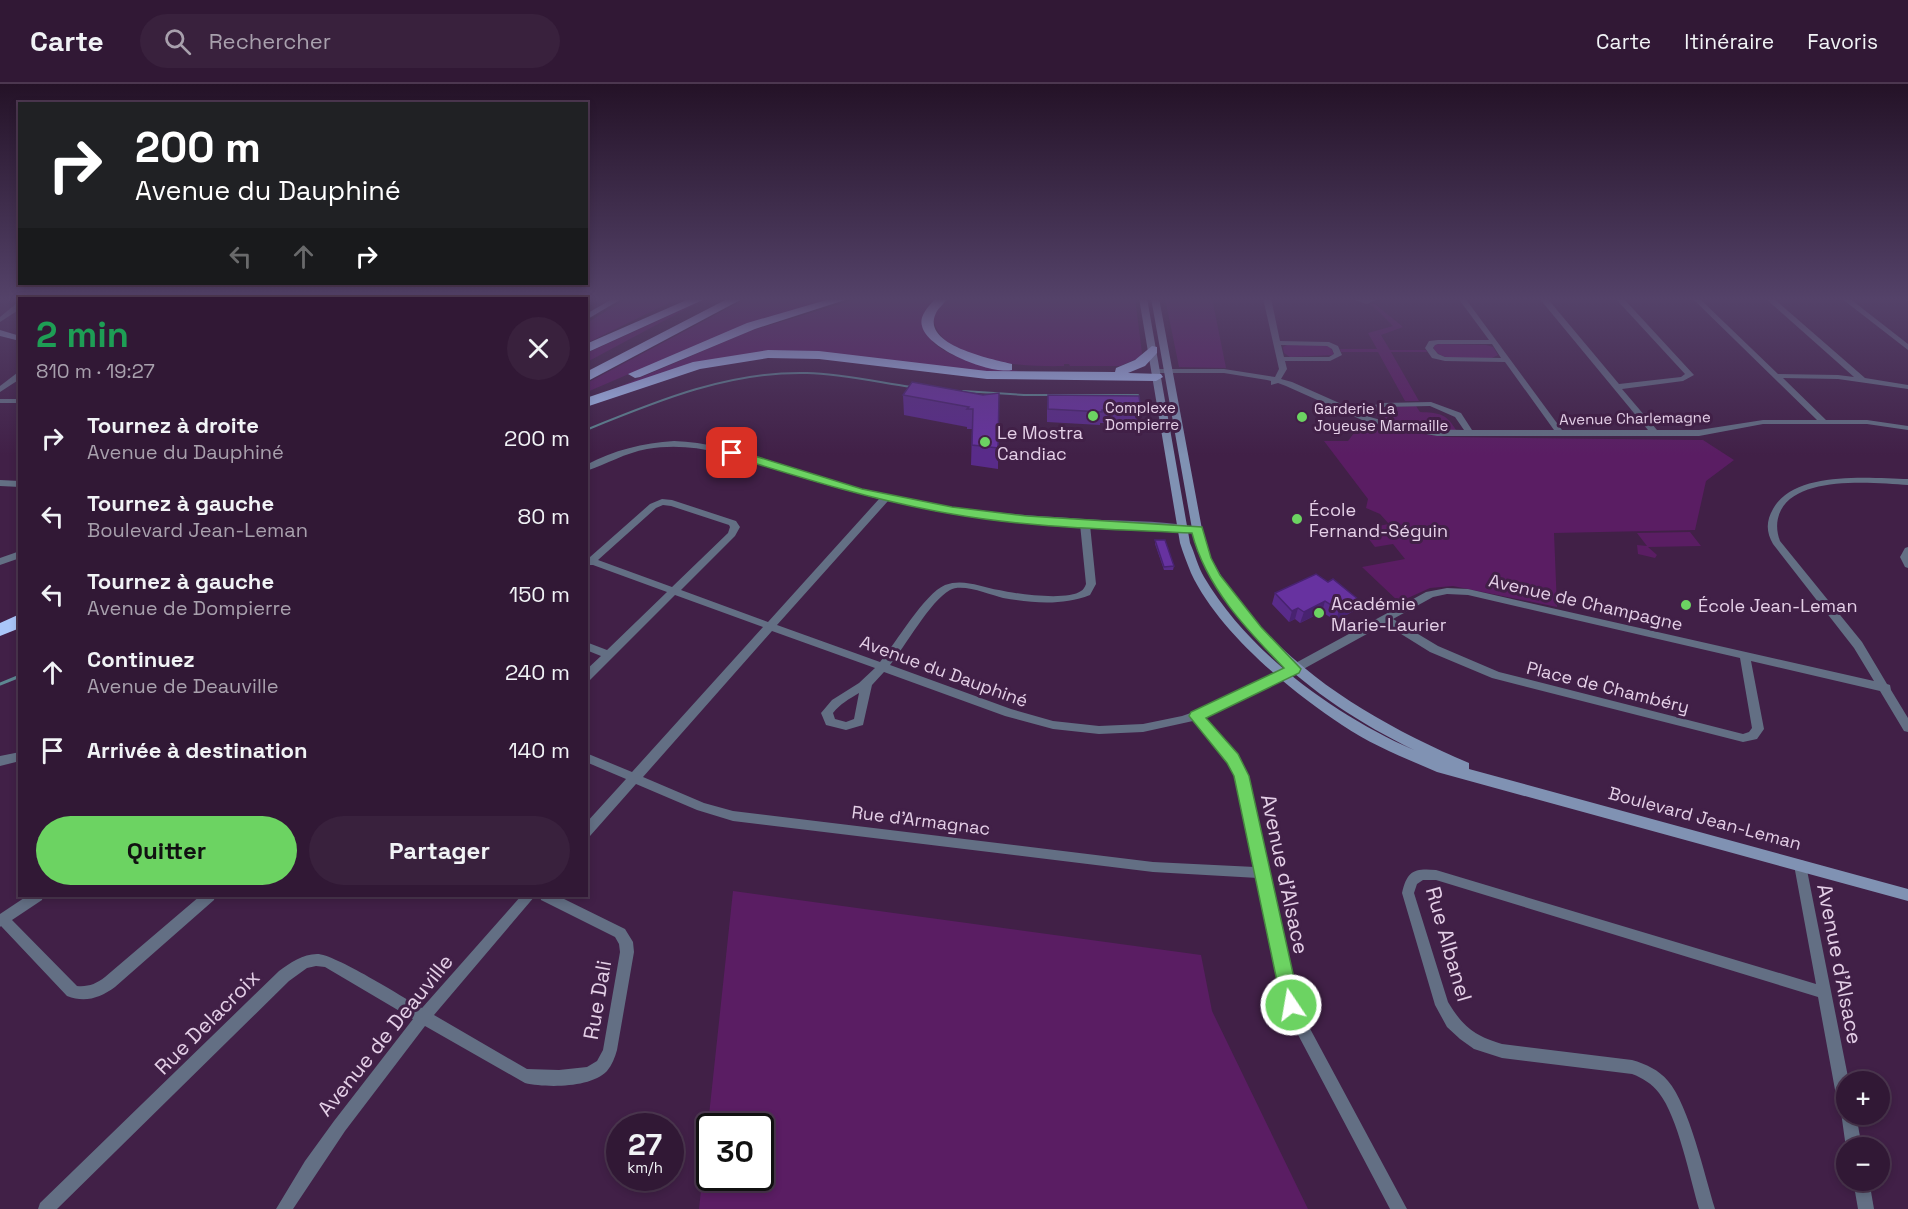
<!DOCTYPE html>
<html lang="fr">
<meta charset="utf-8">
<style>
:root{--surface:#311835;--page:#39213d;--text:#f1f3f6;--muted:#a8a0ad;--line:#4c3750;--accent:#6cd362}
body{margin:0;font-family:"Space Grotesk",sans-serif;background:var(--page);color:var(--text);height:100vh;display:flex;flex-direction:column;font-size:22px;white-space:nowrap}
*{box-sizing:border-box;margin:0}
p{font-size:20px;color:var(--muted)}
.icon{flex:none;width:33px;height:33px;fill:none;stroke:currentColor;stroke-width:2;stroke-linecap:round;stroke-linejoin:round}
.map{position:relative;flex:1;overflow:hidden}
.sheet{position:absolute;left:18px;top:213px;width:570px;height:600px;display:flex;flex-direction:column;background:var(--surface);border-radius:0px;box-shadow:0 3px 9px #0003,0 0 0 2px var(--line)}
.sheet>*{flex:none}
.banner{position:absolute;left:18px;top:18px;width:570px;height:183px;border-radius:0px;box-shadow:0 3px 9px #0003,0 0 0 2px var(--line);background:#202124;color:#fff;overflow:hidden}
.tools{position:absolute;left:1836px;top:987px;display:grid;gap:12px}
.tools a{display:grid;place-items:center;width:54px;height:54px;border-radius:50%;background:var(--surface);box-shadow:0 3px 9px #0003,0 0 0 2px var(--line);font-size:30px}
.speed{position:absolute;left:606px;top:1029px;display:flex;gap:12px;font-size:30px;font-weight:700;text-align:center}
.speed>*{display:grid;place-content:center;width:78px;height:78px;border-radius:50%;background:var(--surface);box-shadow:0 3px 9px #0003,0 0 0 2px var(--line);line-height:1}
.speed small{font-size:15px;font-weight:400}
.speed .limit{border:3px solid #111;border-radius:9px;background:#fff;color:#111}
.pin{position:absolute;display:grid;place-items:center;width:51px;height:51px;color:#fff;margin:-26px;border-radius:12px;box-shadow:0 3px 9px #0006}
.me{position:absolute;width:66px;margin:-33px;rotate:348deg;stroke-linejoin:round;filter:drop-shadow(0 0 4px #0008)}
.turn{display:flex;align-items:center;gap:21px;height:126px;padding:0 18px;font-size:27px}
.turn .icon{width:78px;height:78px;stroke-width:2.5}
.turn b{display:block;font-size:42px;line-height:51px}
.lanes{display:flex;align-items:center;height:57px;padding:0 18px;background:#0003;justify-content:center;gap:30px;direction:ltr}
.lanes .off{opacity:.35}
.round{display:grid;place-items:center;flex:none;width:63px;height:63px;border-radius:32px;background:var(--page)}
.head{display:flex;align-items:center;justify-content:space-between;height:102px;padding:0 18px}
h1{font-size:36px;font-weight:600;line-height:45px;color:#1e9e55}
.button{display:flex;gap:12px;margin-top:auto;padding:12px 18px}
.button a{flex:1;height:69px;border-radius:36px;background:var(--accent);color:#111;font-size:24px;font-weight:600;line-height:69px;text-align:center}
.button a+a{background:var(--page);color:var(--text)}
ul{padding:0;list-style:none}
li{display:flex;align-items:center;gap:18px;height:78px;padding:0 18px}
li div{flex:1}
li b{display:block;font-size:22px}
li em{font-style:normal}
header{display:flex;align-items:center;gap:36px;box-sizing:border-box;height:84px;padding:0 30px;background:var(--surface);border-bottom:2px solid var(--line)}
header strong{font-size:28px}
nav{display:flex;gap:33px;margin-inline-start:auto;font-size:21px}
.search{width:420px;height:54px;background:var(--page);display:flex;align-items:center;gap:15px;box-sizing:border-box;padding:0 21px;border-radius:33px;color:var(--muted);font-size:22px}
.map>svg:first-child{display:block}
.green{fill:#5a1d63;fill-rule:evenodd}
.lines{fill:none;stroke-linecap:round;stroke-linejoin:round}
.stream-far1{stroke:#5d8792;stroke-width:2}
.stream{stroke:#5d8792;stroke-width:3}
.street{fill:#636f84;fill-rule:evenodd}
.secondary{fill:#8092b3;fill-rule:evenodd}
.highway{fill:#aac6f9;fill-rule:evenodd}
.wall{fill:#592b8a}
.shaded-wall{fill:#482370}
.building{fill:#6732a0;stroke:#482370;stroke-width:1.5}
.route{fill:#6cd362;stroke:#468940;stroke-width:1.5}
.poi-dot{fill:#6cd362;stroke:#412047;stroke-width:2}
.labels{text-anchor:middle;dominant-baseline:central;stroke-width:6;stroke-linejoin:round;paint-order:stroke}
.far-poi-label{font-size:15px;fill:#e4cfe7;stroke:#412047;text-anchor:start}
.far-street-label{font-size:15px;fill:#e4cfe7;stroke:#412047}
.poi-label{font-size:18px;fill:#e4cfe7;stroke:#412047;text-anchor:start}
.street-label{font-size:18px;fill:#e4cfe7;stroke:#412047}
.near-street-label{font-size:21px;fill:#e4cfe7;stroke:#412047}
</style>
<header>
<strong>Carte</strong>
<div class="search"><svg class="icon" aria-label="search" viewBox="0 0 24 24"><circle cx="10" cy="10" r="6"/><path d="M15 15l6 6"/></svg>Rechercher</div>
<nav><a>Carte</a><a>Itinéraire</a><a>Favoris</a></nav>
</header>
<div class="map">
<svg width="1908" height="1125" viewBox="0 0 1908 1125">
<rect width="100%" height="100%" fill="#412047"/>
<g class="green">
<path d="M627 214H679L587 259V239Z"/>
<path d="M747 214H831L708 256 587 308V299Z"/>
<path d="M860 214H936L927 224C928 233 927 245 930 253 940 276 1005 285 1027 288L1024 291 775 267 700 278 602 310 750 247Z"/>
<path d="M946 214H1135L1142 269 1141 273 1120 282H1070L1069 280H1064V282C1028 283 937 280 933 232Z"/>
<path d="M1165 214H1212L1226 284 1179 283Z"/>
<path d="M701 217 587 278V269Z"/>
<path d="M1371 220H1375L1403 243 1381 251 1390 266H1426L1427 268H1391L1419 317H1405L1378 268H1341L1340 265H1377L1368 249 1393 242Z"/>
<path d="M1440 260 1486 261 1493 263 1498 271 1492 274C1476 274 1443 280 1434 265V261Z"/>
<path d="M1287 261H1325L1331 264 1334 271 1290 273 1284 269 1283 263Z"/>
<path d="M1416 322 1420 328C1439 329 1446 329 1456 346 1437 347 1389 343 1376 331L1378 326 1387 323Z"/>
<path d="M1363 337 1399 347 1446 353 1703 356 1734 376 1706 397 1695 446 1554 449 1557 523 1453 502 1430 504 1399 518 1362 483 1405 475 1393 460 1375 463 1361 445 1389 440 1380 430 1366 424 1368 415 1324 357H1348Z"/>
<path d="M1690 448 1701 462 1648 463 1657 471 1655 474 1638 470 1637 461 1647 462 1637 449Z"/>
<path d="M733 807 1201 871 1212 927 1308 1125H699ZM710 1042H760V1094H710Z"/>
</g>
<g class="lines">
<g class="stream-far1">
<path d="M963 307 1024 311H1138"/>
<path d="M586 346C657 317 729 287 807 289 842 290 877 298 912 303"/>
</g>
<path class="stream" d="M0 600 20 592"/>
<g class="street">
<path d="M1263 214H1271L1280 257 1329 258 1338 262 1342 271 1330 277H1285L1287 285 1281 295 1292 298 1364 330 1371 322 1382 319 1431 318 1461 329 1472 346H1554L1505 278 1445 277 1432 274 1425 264 1429 257 1438 256H1489L1458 214H1465L1562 346H1648L1539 214H1547L1619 300 1681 293 1685 290 1615 214H1623L1694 291 1683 297 1622 305 1657 346H1699L1763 336H1817L1692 214H1699L1778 290 1838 291 1854 293 1765 214H1773L1865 294 1908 301V305L1838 295 1783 294 1826 336H1867L1908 342V346L1867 340H1763L1699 352H1437L1393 344 1362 336 1286 302 1278 299 1271 301V297L1267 296 1224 289H1155L1151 287 1155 285H1224L1275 293 1279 285ZM1438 260H1492L1501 274 1445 273 1438 270 1433 264 1435 261ZM1281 261 1327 262 1332 265 1334 270 1329 273H1284ZM1430 322 1455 333 1464 346C1432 346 1401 342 1370 333L1377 326 1383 323Z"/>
<path d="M1348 214 1366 216 1371 214H1380L1367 220Z"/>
<path d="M1841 214H1849L1908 260V266Z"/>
<path d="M1898 214H1908V217L1900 215Z"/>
<path d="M17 219H20V225L0 238V233Z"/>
<path d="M17 289H20V295L0 308V302Z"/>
<rect x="0" y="315" width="20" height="4"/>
<path d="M674 357C713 358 747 371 784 383 827 396 871 409 916 417 977 429 1039 432 1102 436 1134 437 1169 437 1201 444L1203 446 1198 449 1090 441 1096 500 1090 511C1062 522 1032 519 1003 514 990 511 963 499 950 506 930 517 905 563 890 581L1011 625 1053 637 1099 642 1143 640 1182 632 1208 623 1290 582 1426 508 1447 504 1468 505 1874 597 1854 564 1773 460C1766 448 1766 437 1773 425 1794 386 1870 394 1908 395V401C1874 399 1800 391 1781 426 1776 436 1776 446 1780 457L1862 558 1887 600 1890 601 1891 606 1908 634V648L1904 647 1880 607 1751 577 1764 645 1757 655 1743 658 1492 594 1430 568 1385 540 1298 588 1216 629 1204 633 1236 672 1248 692 1300 926 1407 1125H1390L1286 928 1258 794 1153 788 733 737 697 726 636 700 590 752 586 753V739L626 695 586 678V669L632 688 763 543 675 511 590 596 586 597V586L601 572 586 566V558L607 566 667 508 593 481H586V472L590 473 650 420 662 415 672 416 736 437 740 443 735 452 681 506 768 538 879 415C845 406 811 397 777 386 733 372 694 357 647 365 625 369 607 380 586 387V381C614 366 643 359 674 357ZM888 417C951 431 1015 437 1080 440L1086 500C1085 503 1083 506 1081 507 1067 517 1016 510 999 506 981 503 963 494 945 501 924 510 896 559 880 578L777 541ZM663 421 671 422 729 441 730 443 728 449 672 503 598 476 656 424ZM1447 510 1468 511 1740 574 1752 644 1749 648 1743 650 1499 588 1438 562 1393 535 1433 513ZM772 547 875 584 859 599 832 616 821 629 826 641 846 646 863 641 872 601 884 588 1005 632 1053 645 1099 650 1143 648 1193 637 1228 678 1236 693 1255 783 1153 778 733 727 704 719 643 693ZM859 609 854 635 846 638 835 635 833 629C840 620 849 615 859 609Z"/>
<path d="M0 396 20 397V403L0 402Z"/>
<path d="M1908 463V484L1905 483 1900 473 1905 464Z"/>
<path d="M20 467V474L0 481V474Z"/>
<path d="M20 668V677L0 682V672Z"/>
<path d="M1800 776 1804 777 1806 781 1849 998H1846V1030H1856L1862 1064H1846L1841 1028 1838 1022 1818 913 1436 796H1423L1417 800 1414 809 1448 918C1463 943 1475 952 1502 960L1632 976C1646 980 1659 986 1668 997 1689 1021 1705 1093 1715 1125H1699C1690 1094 1678 1033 1659 1009 1652 1000 1643 994 1632 990L1502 974 1474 965 1460 955 1447 943 1435 921 1402 809C1407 787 1414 784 1436 786L1816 900 1794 781 1796 777Z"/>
<path d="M27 812H43L42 816 12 836 77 902C88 903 96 900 105 893L200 812H215L214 816 115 903C100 914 85 919 67 912L1 842 0 843V830Z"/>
<path d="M521 812H535L434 931 527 985 559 986 587 983 597 977 603 966 620 868 619 860 615 853 541 816 540 812H558L625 845 633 858 634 868 617 966C615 973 612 981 607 987 591 1004 546 1004 525 999L425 942 345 1047 293 1125H276L305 1077 334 1037 413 935 325 883 316 882 307 884 289 897 57 1125H38L40 1119 279 887C290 879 303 870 317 870 335 870 402 913 422 924Z"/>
<path d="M1853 1096H1869L1874 1125H1858Z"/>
</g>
<g class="secondary">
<path d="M614 214H623L586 236V230Z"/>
<path d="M1139 214H1147L1190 459C1195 470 1198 483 1204 493 1249 569 1334 631 1414 666 1345 632 1285 590 1237 531 1219 508 1202 484 1194 456L1151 214H1159L1204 456C1213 483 1229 505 1247 527 1307 599 1384 642 1469 679V685L1908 805V817L1437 688C1405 674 1371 661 1342 641 1290 607 1218 547 1191 489 1187 479 1183 469 1180 459Z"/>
<path d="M0 246 20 252V257L0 252Z"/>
</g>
<g class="highway">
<path d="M691 214H707L586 269V260Z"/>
<path d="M729 214H744L586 298V288Z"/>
<path d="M833 214H851L755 245 640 293 635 294 628 290 747 239Z"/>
<path d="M936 214H948C945 219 939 223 936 229 920 261 992 275 1012 280V286C991 291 927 265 922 242 919 231 929 222 936 214Z"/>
<path d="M1152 262 1157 263V269L1145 282 1128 289 1161 290 1163 293 1156 297 987 295 819 275 768 274 700 285 586 323V314L693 278 768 266 819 267 987 287 1115 288 1116 284 1135 276Z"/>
<path d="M20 530V544L0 552V539Z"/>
</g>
</g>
<g class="wall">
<path d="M903 311H983L998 364V385L971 381 972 345H967V343L904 331Z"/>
<path d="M1048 311 1141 327 1139 340 1100 339V341L1047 338V324Z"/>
<path d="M1155 456 1174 482 1173 486H1164L1155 460Z"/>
<path d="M1328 498 1359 516 1355 526 1336 537 1322 528 1300 539 1295 535 1289 538 1272 520 1275 509Z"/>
</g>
<g class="shaded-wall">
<path d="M1359 516 1355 526 1336 537 1339 526Z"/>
<path d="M1325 517 1322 528 1300 539 1304 528Z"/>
<path d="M1298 524 1295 535 1289 538 1292 527Z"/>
</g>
<g class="building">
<path d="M912 298 983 311 999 309 998 364 972 361 973 325H967L969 323 903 311Z"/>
<path d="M1048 311 1139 312 1141 327 1102 326V328L1048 325Z"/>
<path d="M1155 456H1165L1174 482 1164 483Z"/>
<path d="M1316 490 1328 498 1333 495 1359 516 1339 526 1325 517 1304 528 1298 524 1292 527 1275 509Z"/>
</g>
<linearGradient id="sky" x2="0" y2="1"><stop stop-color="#241227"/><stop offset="0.58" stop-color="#544269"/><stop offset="1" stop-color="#544269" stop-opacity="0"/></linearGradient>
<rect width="1908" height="371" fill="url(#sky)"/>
<path class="route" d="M728 366H735L862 405 952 423 1027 432 1202 443 1211 474 1220 491 1261 543 1301 585 1299 589 1206 634 1238 670 1249 692 1300 921 1298 927 1291 930 1285 927 1282 921 1234 692 1227 679 1189 632 1191 628 1284 584C1246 545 1206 503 1192 449 1112 445 1031 444 952 430 875 417 802 394 728 371Z"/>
<g class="poi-dot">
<circle cx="1093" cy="332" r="6"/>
<circle cx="1302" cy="333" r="6"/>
<circle cx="985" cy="358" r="6"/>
<circle cx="1297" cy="435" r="6"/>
<circle cx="1686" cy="521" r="6"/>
<circle cx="1319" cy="529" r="6"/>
</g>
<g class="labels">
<g class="far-poi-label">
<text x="1105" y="323">Complexe<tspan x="1105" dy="17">Dompierre</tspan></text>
<text x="1314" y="324">Garderie La<tspan x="1314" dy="17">Joyeuse Marmaille</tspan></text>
</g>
<g class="far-street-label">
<text transform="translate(1635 334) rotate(-1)">Avenue Charlemagne</text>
</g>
<g class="poi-label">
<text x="997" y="348">Le Mostra<tspan x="997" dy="21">Candiac</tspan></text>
<text x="1309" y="425">École<tspan x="1309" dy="21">Fernand-Séguin</tspan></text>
<text x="1331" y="519">Académie<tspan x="1331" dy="21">Marie-Laurier</tspan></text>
<text x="1698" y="521">École Jean-Leman</text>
</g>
<g class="street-label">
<text transform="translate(1586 518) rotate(13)">Avenue de Champagne</text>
<text transform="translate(944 587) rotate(20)">Avenue du Dauphiné</text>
<text transform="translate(1608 603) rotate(14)">Place de Chambéry</text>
<text transform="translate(1705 734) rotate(15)">Boulevard Jean-Leman</text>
<text transform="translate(921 736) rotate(7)">Rue d'Armagnac</text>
</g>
<g class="near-street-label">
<text transform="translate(1285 790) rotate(78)">Avenue d'Alsace</text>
<text transform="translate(1449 860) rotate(74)">Rue Albanel</text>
<text transform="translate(1840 880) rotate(79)">Avenue d'Alsace</text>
<text transform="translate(597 916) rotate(-80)">Rue Dali</text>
<text transform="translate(207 938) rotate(-45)">Rue Delacroix</text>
<text transform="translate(385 951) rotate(-51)">Avenue de Deauville</text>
</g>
</g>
</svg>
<div class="tools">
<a>+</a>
<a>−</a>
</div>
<div class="speed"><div>27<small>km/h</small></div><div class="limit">30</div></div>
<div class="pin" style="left:732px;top:369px;background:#d93025"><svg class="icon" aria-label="arrive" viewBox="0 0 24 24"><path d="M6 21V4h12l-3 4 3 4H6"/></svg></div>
<svg class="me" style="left:1291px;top:921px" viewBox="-20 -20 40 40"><circle r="17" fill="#6cd362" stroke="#fff" stroke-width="3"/><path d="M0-11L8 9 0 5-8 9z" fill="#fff"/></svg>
<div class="banner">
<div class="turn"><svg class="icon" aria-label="right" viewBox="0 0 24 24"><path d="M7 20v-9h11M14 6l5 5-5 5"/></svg><div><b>200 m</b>Avenue du Dauphiné</div></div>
<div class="lanes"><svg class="icon off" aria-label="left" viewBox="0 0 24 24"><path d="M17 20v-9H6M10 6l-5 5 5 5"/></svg><svg class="icon off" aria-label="ahead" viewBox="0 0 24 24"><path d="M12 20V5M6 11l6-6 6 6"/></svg><svg class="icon" aria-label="right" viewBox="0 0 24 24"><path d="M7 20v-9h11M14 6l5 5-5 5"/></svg></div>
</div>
<section class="sheet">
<div class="head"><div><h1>2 min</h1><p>810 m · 19:27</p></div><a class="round"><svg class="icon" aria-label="close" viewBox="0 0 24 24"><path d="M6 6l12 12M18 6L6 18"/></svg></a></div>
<ul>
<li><svg class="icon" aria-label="right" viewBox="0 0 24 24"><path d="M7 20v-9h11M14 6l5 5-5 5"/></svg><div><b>Tournez à droite</b><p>Avenue du Dauphiné</p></div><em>200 m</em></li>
<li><svg class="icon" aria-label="left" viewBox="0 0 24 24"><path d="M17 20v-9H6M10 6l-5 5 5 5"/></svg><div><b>Tournez à gauche</b><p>Boulevard Jean-Leman</p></div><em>80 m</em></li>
<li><svg class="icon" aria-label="left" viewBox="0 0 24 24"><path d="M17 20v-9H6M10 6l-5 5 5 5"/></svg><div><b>Tournez à gauche</b><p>Avenue de Dompierre</p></div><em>150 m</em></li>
<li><svg class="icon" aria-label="ahead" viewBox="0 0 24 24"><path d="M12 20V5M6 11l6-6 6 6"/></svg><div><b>Continuez</b><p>Avenue de Deauville</p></div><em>240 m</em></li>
<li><svg class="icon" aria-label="arrive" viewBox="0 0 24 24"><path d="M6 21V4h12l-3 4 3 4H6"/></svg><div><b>Arrivée à destination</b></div><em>140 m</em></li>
</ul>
<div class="button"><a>Quitter</a><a>Partager</a></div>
</section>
</div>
